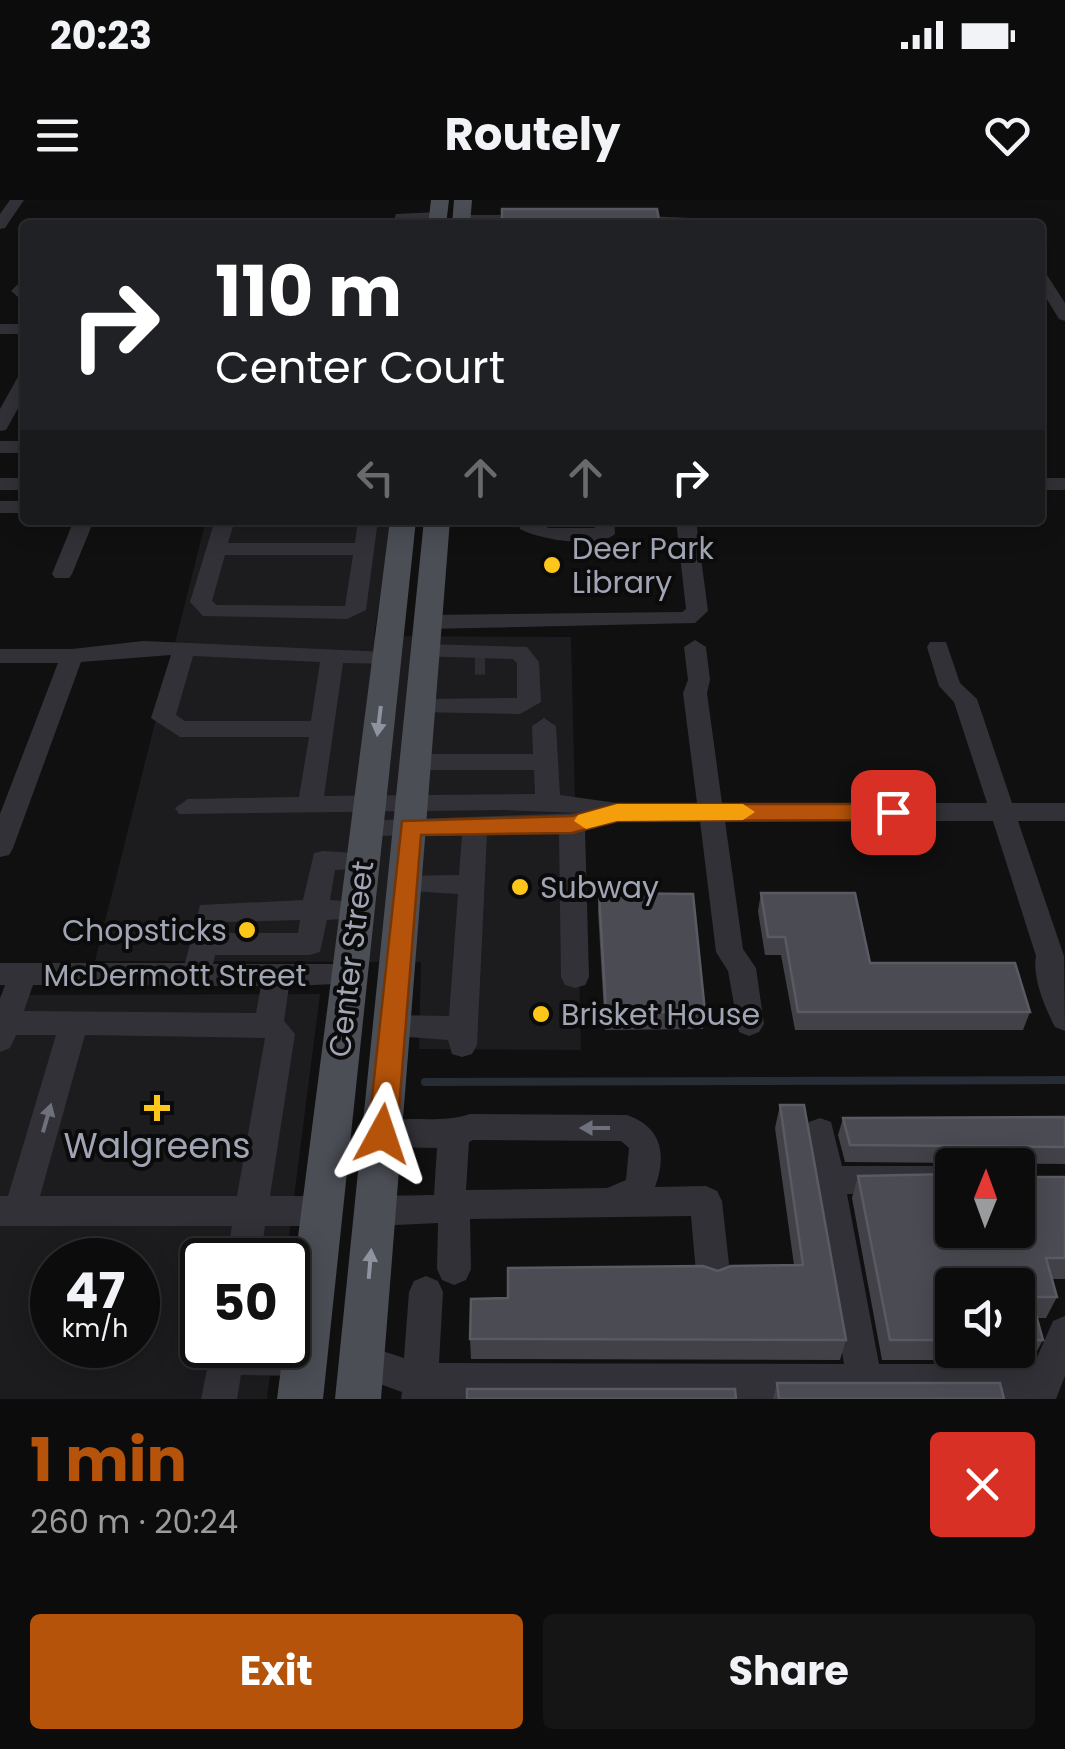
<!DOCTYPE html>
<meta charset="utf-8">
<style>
:root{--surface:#0c0c0d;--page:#151516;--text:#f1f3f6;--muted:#9a9b9d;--line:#2c2c2e;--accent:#b45309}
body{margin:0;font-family:Poppins,sans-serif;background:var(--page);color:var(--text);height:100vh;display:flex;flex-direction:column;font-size:38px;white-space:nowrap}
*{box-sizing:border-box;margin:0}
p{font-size:32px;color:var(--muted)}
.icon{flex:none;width:55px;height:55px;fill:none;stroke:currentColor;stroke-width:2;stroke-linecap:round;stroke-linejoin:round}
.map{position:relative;height:1199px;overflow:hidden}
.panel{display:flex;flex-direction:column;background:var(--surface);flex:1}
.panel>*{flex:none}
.hud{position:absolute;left:20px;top:20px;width:1025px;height:305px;border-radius:10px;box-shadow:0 5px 25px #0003,0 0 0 2px var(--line);background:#202124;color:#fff;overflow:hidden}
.needle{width:65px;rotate:1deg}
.buttons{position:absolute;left:935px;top:948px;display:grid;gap:20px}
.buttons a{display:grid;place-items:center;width:100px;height:100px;border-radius:10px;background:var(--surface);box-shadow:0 5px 25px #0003,0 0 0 2px var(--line);font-size:50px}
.speed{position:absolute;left:30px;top:1038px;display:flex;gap:20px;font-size:50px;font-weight:700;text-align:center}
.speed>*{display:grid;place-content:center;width:130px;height:130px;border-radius:50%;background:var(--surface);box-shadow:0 5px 25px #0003,0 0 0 2px var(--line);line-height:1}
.speed small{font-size:25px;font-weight:400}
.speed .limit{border:5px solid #111;border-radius:15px;background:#fff;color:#111}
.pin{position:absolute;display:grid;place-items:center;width:85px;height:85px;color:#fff;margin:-42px;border-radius:20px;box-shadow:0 5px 15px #0006}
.me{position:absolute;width:110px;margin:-55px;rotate:5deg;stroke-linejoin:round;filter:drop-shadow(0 0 8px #0008)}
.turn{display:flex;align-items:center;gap:35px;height:210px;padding:0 30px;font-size:45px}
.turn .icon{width:130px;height:130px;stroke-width:2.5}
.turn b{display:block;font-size:70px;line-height:85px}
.lanes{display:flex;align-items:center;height:95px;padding:0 30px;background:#0003;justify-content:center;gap:50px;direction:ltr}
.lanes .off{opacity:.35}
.round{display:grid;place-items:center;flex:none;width:105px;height:105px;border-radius:10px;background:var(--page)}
.overview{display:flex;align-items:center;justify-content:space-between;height:170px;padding:0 30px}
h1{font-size:60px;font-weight:700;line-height:75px;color:var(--accent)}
.cta{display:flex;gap:20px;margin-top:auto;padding:20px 30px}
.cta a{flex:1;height:115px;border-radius:10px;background:var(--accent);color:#fff;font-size:40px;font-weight:700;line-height:115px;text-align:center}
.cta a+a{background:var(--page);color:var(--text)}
.status{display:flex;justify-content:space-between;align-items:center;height:70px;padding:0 50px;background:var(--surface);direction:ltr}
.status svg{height:28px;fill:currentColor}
header{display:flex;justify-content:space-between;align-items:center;height:130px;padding:0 30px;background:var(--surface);font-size:45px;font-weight:700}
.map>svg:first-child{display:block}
.built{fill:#1c1c1f;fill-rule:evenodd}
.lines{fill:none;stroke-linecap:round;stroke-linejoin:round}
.stream{stroke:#262d36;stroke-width:8}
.minor-tunnel-far1{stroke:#2d2e31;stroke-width:20;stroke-dasharray:20 10;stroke-linecap:butt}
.minor-tunnel{stroke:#2d2e31;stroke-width:25;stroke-dasharray:25 12;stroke-linecap:butt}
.minor{fill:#313137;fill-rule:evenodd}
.major{fill:#4c4e56;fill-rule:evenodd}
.wall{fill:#414147;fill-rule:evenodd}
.building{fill:#4b4c53;stroke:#595a62;stroke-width:2.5}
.oneway{fill:#8f93a0}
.oneway2{fill:#6e707b}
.route{fill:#b45309;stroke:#753606;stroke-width:2.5}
.slow{fill:#f59e0b}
.poi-dot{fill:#ffc61a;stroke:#0b0b0c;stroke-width:4}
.labels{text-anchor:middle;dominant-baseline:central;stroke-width:8;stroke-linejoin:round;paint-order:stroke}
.poi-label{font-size:30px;fill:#a0a4b3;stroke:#0b0b0c;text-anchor:start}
.street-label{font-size:30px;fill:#a0a4b3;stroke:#0b0b0c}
.near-poi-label{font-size:35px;fill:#a0a4b3;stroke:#0b0b0c}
</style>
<div class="status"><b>20:23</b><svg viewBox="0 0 49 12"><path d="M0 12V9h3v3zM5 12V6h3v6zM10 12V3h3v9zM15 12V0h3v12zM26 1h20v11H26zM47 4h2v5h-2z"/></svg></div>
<header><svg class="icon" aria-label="menu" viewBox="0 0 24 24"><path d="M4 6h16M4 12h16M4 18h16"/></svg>Routely<svg class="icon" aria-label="heart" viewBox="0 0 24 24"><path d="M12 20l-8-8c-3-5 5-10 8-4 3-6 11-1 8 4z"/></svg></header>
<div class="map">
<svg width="1065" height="1199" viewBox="0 0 1065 1199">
<rect width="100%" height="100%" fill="#101011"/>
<g class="built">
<path d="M206 320H391L374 436 571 437 581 850 419 849 421 762 95 761Z"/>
<path d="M320 794 286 1060H202V1145H274L267 1199H0V795ZM52 1060H138V1145H52Z"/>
</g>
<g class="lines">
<path class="stream" d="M425 882 1065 880"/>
<path class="minor-tunnel-far1" d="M475 462H485"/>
<path class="minor-tunnel" d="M475 462H485"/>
<g class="minor">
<path d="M10 0H24L5 28 0 29V14Z"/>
<path d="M438 12 443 13V19L392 25 396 14Z"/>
<path d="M461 15H535L542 19 535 23 456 22V16Z"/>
<path d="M625 15 759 21 766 25 620 22V16Z"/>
<path d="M1040 70 1045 72 1065 103V121L1059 119 1040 88Z"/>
<path d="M25 77V103L11 91Z"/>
<rect x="0" y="124" width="25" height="10"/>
<path d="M25 174V196L6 230 0 231V209L19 175Z"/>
<rect x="0" y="241" width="25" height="12"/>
<rect x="0" y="278" width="25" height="12"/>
<rect x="1040" y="278" width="25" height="12"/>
<rect x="0" y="301" width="25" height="12"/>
<path d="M74 320H94L72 374 69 378H55L52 374Z"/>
<path d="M215 320H235L228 343H355L358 320H378L366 410 347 419 203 416 190 402ZM225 355H353L345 406 217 405 212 401Z"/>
<path d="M518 320H538L548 328H595L594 320H614L615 334C597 349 540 340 520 329Z"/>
<path d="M676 320H696L708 411 695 423 428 429 417 422 428 415 682 412 686 409Z"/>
<path d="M695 440 706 447 710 480 707 493 722 603H987L954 502 939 486 927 447 930 442H946L960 483 977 499 1012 603H1065V621H1018L1064 756 1065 831 1055 827C1045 808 1032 777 1036 756L993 621H725L743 749 756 768 764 824 759 832 749 836 739 832 728 771 716 752 700 621H619L585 630 589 777 585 785 575 788 565 785 561 777 559 633 487 634 477 845 472 854 462 857 452 854 448 840 382 835 377 827 382 819 392 815 449 816 458 694 396 690 392 683 396 676 459 675 462 635 367 636 358 633 354 627 358 621 580 613 504 610 179 614 175 608 188 599 299 597 309 537H180L151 518 171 455 81 462 13 648 9 655 0 657V614L58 463H0V449H72L143 441 387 452 395 454 398 459 395 464 343 463 324 596 535 594 534 570H416L404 562 416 554H533L532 526 544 518 556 526 560 595 617 603H697L683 493 688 480 684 447ZM193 456 320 462 311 521H185L176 515Z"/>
<path d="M426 444 527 447 539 462 541 502 520 514 413 512 409 507 421 499 517 498V463L513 459 418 456 415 451Z"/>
<path d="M323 651 372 654 376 661 372 668 335 670 330 700 367 703 371 710 367 717 327 720 320 752 310 755H215L213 764H350L360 767 364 775 360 783 289 786 284 821 295 834 270 996H322L333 1001 338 1011 333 1021 322 1026H265L260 1060H226L232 1026H0V996H8L56 835H16L10 848 0 852V799L5 785H0V763H185L200 705 303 700 314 653ZM300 720 298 733H219L222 722ZM33 785 261 786 256 813 24 811ZM85 835 265 838 237 996H40Z"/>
<path d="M470 914 627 915C662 927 667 955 655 987L706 986 717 991 722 1001 730 1073 725 1084 713 1089 701 1084 696 1073 691 1016 470 1019 471 1069 466 1080 454 1085 442 1080 437 1069 438 1023 375 1026 364 1021 359 1011 364 1001 375 996 434 995 437 948 383 947 372 943 367 934 372 925C403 913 438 925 470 914ZM473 940 621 941 629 948 626 980 607 988 466 990 469 942Z"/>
<path d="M820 918 831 922 842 966H952V994H847L879 1164H1034L1053 1121 1065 1116V1176L1056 1199H401L402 1192 349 1173 343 1161 349 1149 361 1144 404 1158 409 1092 414 1081 426 1076 438 1081 443 1092 439 1163 844 1164 804 931 809 922Z"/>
<path d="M288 1141 317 1147 323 1159 317 1171 305 1176 241 1175 237 1199H201L212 1145H288Z"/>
</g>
<g class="major">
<path d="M431 0H449L446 25H428Z"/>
<path d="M454 0H472L470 25H452Z"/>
<path d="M390 320H416L323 1199H277L284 1145H288V1115Z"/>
<path d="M424 320H450L381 1199H335Z"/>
</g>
</g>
<g class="wall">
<path d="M599 693 705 812 703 829 605 830 598 711Z"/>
<path d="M761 693 870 763 1030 812 1023 830H795L781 755H765L758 711Z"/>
<path d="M780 905 846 1140 840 1160 471 1159 470 1139 508 1098 718 1071 794 1065 775 928Z"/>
<path d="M1065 917V964L845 962 838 935 843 918Z"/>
<path d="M858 976 1065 977V1079H1052L1057 1097 1046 1118H1037L1043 1140 1032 1160H882L852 998ZM952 1085H1018V1150H952Z"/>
<path d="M777 1183 1004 1199H773Z"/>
</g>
<g class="building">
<path d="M502 9H657L660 25H502Z"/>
<path d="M599 693 693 694 705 812H606Z"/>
<path d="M761 693H855L870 763H1015L1030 812H798L785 737H768Z"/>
<path d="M780 905H804L846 1140 470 1139 471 1099 508 1098V1068L703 1066 718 1071 731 1066 803 1065Z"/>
<path d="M1065 917V947L850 945 843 918Z"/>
<path d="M1024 973 1028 977H1065V1058H1046L1057 1097H1031L1043 1140H1018V1085H952V1140H890L858 976 952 974V1030H1018V974Z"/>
<path d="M777 1183H1000L1004 1199H779Z"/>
<path d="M467 1189H735L736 1199H467Z"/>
</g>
<defs><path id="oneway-solid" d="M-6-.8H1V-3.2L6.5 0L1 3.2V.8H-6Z" transform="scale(2.5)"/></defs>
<g class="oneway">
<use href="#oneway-solid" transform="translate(379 521) rotate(97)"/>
<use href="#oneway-solid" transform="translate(370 1064) rotate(-85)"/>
</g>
<g class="oneway2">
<use href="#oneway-solid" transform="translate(47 918) rotate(-74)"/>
<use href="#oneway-solid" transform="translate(595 928) rotate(-180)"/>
</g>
<path class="route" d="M617 604H893L904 612 893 620 617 621 572 633 421 635 397 934 393 943 382 947 372 943 368 934 402 621 572 616Z"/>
<path class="slow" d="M617 604H743L755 612 743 620 617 621 586 629 574 621 578 615Z"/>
<g class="poi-dot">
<circle cx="552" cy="365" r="10"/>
<circle cx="520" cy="687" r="10"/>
<circle cx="247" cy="730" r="10"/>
<circle cx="541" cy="814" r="10"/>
<path d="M152 893h10v10h10v10h-10v10h-10v-10h-10v-10h10z"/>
</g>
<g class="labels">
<g class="poi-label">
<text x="572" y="348">Deer Park<tspan x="572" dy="34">Library</tspan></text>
<text x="540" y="687">Subway</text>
<text x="227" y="730" text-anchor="end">Chopsticks</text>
<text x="561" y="814">Brisket House</text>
</g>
<g class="street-label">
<text transform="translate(351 759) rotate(-83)">Center Street</text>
<text x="175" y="775">McDermott Street</text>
</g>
<g class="near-poi-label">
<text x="157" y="945">Walgreens</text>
</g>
</g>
</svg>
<div class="buttons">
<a><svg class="needle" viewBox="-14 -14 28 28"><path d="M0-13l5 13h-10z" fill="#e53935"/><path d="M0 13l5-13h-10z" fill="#9a9b9d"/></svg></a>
<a><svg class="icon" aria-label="sound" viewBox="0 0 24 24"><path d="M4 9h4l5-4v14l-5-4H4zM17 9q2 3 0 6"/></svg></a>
</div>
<div class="speed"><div>47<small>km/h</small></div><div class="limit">50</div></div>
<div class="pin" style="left:893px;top:612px;background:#d93025"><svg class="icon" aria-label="arrive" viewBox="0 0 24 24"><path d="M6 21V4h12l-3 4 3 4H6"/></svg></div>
<svg class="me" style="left:382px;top:934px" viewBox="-20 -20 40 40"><path d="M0-17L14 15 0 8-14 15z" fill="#b45309" stroke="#fff" stroke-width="4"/></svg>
<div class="hud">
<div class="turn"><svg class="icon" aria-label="right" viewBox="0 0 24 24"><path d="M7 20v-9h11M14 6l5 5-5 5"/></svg><div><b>110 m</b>Center Court</div></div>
<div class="lanes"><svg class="icon off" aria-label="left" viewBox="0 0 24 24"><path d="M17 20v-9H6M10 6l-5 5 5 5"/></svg><svg class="icon off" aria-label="ahead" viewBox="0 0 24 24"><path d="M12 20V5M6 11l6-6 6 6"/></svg><svg class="icon off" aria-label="ahead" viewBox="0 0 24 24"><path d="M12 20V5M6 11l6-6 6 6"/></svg><svg class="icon" aria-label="right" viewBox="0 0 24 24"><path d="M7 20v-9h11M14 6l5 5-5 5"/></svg></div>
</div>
</div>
<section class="panel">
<div class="overview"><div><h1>1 min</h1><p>260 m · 20:24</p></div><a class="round" style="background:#d93025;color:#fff"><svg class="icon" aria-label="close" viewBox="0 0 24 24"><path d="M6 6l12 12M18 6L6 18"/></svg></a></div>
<div class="cta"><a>Exit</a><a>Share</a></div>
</section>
